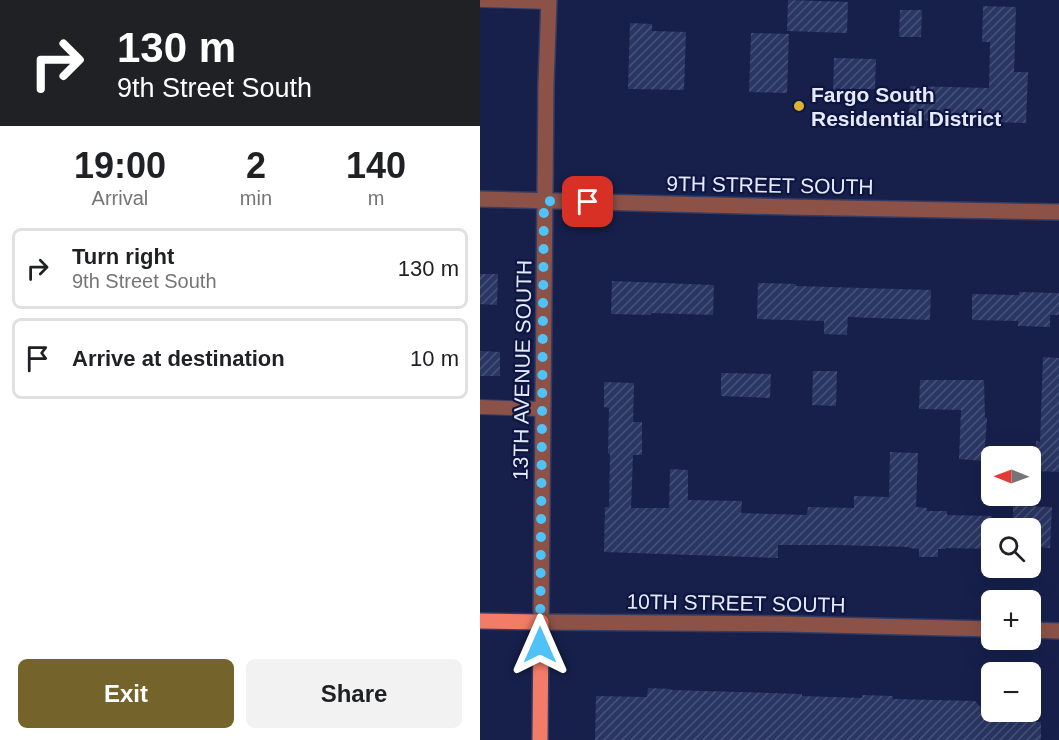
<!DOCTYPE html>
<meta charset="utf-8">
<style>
:root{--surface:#fff;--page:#f2f2f2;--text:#202124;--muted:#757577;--line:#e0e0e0;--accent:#74632b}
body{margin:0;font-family:Helvetica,sans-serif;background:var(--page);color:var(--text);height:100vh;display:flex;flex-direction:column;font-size:22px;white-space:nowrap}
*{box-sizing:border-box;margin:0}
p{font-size:20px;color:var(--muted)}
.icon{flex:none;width:33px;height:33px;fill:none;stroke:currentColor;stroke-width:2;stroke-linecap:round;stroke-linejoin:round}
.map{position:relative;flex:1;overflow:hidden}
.details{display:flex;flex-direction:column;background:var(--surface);width:480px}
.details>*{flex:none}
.hud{background:#202124;color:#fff;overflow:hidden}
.needle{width:39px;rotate:271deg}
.buttons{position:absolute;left:501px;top:446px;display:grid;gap:12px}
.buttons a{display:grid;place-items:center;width:60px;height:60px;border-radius:9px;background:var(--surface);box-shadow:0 6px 24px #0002;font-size:30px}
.pin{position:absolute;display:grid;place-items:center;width:51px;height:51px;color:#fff;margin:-26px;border-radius:12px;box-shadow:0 3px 9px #0006}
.me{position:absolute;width:66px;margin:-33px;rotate:0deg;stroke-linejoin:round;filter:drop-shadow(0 0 4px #0008)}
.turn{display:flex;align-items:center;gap:21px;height:126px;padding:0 18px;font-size:27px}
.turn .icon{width:78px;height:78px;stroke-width:2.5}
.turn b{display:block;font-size:42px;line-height:51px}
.eta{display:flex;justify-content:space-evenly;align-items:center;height:102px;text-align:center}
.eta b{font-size:36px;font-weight:700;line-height:42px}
.primary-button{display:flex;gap:12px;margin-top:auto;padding:12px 18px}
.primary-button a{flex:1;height:69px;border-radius:9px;background:var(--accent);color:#fff;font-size:24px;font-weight:700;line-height:69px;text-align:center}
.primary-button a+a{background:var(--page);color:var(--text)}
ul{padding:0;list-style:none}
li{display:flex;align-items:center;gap:18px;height:81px;margin:0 12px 9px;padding:0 6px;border:3px solid var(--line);border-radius:9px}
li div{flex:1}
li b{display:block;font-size:22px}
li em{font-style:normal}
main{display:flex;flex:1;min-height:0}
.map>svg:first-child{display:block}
.building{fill:url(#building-hatch)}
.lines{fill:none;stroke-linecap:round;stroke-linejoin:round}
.service-casing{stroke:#333c64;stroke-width:16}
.minor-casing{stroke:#333c64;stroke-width:18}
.tertiary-casing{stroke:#333c64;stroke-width:18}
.primary-casing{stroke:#333c64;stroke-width:18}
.service{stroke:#8c5248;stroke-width:14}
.minor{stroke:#8c5248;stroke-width:15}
.tertiary{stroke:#8c5248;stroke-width:15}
.primary{stroke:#f37c69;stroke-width:15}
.route{stroke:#4fc3f7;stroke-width:10;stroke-dasharray:0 18}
.poi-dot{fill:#dbb333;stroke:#0e1540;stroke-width:2}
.labels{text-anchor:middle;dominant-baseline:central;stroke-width:4.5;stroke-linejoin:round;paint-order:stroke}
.poi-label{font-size:21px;font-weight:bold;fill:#e5ebfd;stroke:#0e1540;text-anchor:start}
.street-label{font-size:21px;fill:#e5ebfd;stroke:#0e1540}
</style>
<main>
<section class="details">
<div class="hud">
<div class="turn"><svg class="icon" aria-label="right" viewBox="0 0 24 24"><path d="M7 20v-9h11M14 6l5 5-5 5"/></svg><div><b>130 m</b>9th Street South</div></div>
</div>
<div class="eta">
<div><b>19:00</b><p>Arrival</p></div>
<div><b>2</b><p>min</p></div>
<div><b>140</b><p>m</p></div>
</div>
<ul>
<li><svg class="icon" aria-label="right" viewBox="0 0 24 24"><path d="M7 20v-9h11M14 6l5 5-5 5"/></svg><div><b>Turn right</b><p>9th Street South</p></div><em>130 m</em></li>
<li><svg class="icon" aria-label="arrive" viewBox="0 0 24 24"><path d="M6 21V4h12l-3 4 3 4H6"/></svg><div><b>Arrive at destination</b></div><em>10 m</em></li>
</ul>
<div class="primary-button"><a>Exit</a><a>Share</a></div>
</section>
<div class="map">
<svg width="579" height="740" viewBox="0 0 579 740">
<defs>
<pattern id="building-hatch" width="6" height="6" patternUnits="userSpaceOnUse" patternTransform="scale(1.5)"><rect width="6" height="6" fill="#2a3663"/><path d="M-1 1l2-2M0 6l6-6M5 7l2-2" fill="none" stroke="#49537a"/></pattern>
</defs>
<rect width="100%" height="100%" fill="#16204b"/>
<g class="building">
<path d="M308 0 368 2 367 33 307 31Z"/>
<path d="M503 6 536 7 534 72H548L546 123 429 120 430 86 509 88 510 42H502Z"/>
<path d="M420 10H442L441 37H419Z"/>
<path d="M150 23 172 24V31L206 32 204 90 148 89Z"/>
<path d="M271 33 309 34 307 93 269 92Z"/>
<path d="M354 58 396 59 395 89H371V94H353Z"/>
<path d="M0 274H18L17 305 0 304Z"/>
<path d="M132 281 234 285 233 315 171 313V315L131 314Z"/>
<path d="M278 283 316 284V286L451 290 450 320 368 317 367 335 344 334V321L277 319Z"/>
<path d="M539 292 579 293V315H570V327L538 326V321L492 320V294L539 295Z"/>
<path d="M0 351 20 352V376H0Z"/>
<path d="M563 357 579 358V472L556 471V441L560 442Z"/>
<path d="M333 371H357L356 406 332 405Z"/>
<path d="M241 373 291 374 290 398 241 396Z"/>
<path d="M440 380H504L505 418H507L504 461 479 459 481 410 439 409Z"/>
<path d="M124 382 154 383 153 422H162V455H153L151 508H189L190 469 208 470V500L262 501 261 513 327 515 328 507 374 508V496L409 497 410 452 438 453 436 507 447 508V511H467V515L512 516V549L466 548V549H458V557H439V549L429 548V547L356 545H298V558L124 552 125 507H129L130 454H128L129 408 124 407Z"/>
<path d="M533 506 572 507 570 548 550 547V528H533Z"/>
<path d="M168 688 191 689V690L322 694V696L382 698V695L413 696V699L495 701 501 708H512V711H550V722H561V740H115L116 696 167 697Z"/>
</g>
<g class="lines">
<g class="service-casing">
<g id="service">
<path d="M0 0 69 2"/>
<path d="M0 407 62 409"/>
</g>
</g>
<g class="minor-casing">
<g id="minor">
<path d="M0 199 308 207 579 212"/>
<path d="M61 622 306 624 512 629"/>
<path d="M550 630 579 631"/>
</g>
</g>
<g class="tertiary-casing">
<path id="tertiary" d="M61 622 66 84 69 0"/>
</g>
<g class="primary-casing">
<path id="primary" d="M0 621 61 622 60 740"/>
</g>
<use href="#service" class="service"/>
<use href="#minor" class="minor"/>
<use href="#tertiary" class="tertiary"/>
<use href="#primary" class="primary"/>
</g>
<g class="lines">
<path class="route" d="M60 645 64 201 108 202"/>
</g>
<circle class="poi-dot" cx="319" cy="106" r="6"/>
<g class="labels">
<g class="poi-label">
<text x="331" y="94">Fargo South<tspan x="331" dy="24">Residential District</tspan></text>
</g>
<g class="street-label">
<text transform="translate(290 185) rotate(1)">9TH STREET SOUTH</text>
<text transform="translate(42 370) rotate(-89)">13TH AVENUE SOUTH</text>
<text transform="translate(256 603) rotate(1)">10TH STREET SOUTH</text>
</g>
</g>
</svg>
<div class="buttons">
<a><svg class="needle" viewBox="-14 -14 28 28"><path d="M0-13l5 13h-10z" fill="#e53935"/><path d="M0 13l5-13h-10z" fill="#757577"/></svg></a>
<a><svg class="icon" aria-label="search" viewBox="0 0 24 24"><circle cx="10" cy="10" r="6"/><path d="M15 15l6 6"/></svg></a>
<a>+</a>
<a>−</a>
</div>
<div class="pin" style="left:108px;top:202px;background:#d93025"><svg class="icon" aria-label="arrive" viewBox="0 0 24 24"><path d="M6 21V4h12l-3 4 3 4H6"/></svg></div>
<svg class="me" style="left:60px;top:645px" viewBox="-20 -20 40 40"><path d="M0-17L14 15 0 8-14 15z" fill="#4fc3f7" stroke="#fff" stroke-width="4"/></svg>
</div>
</main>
